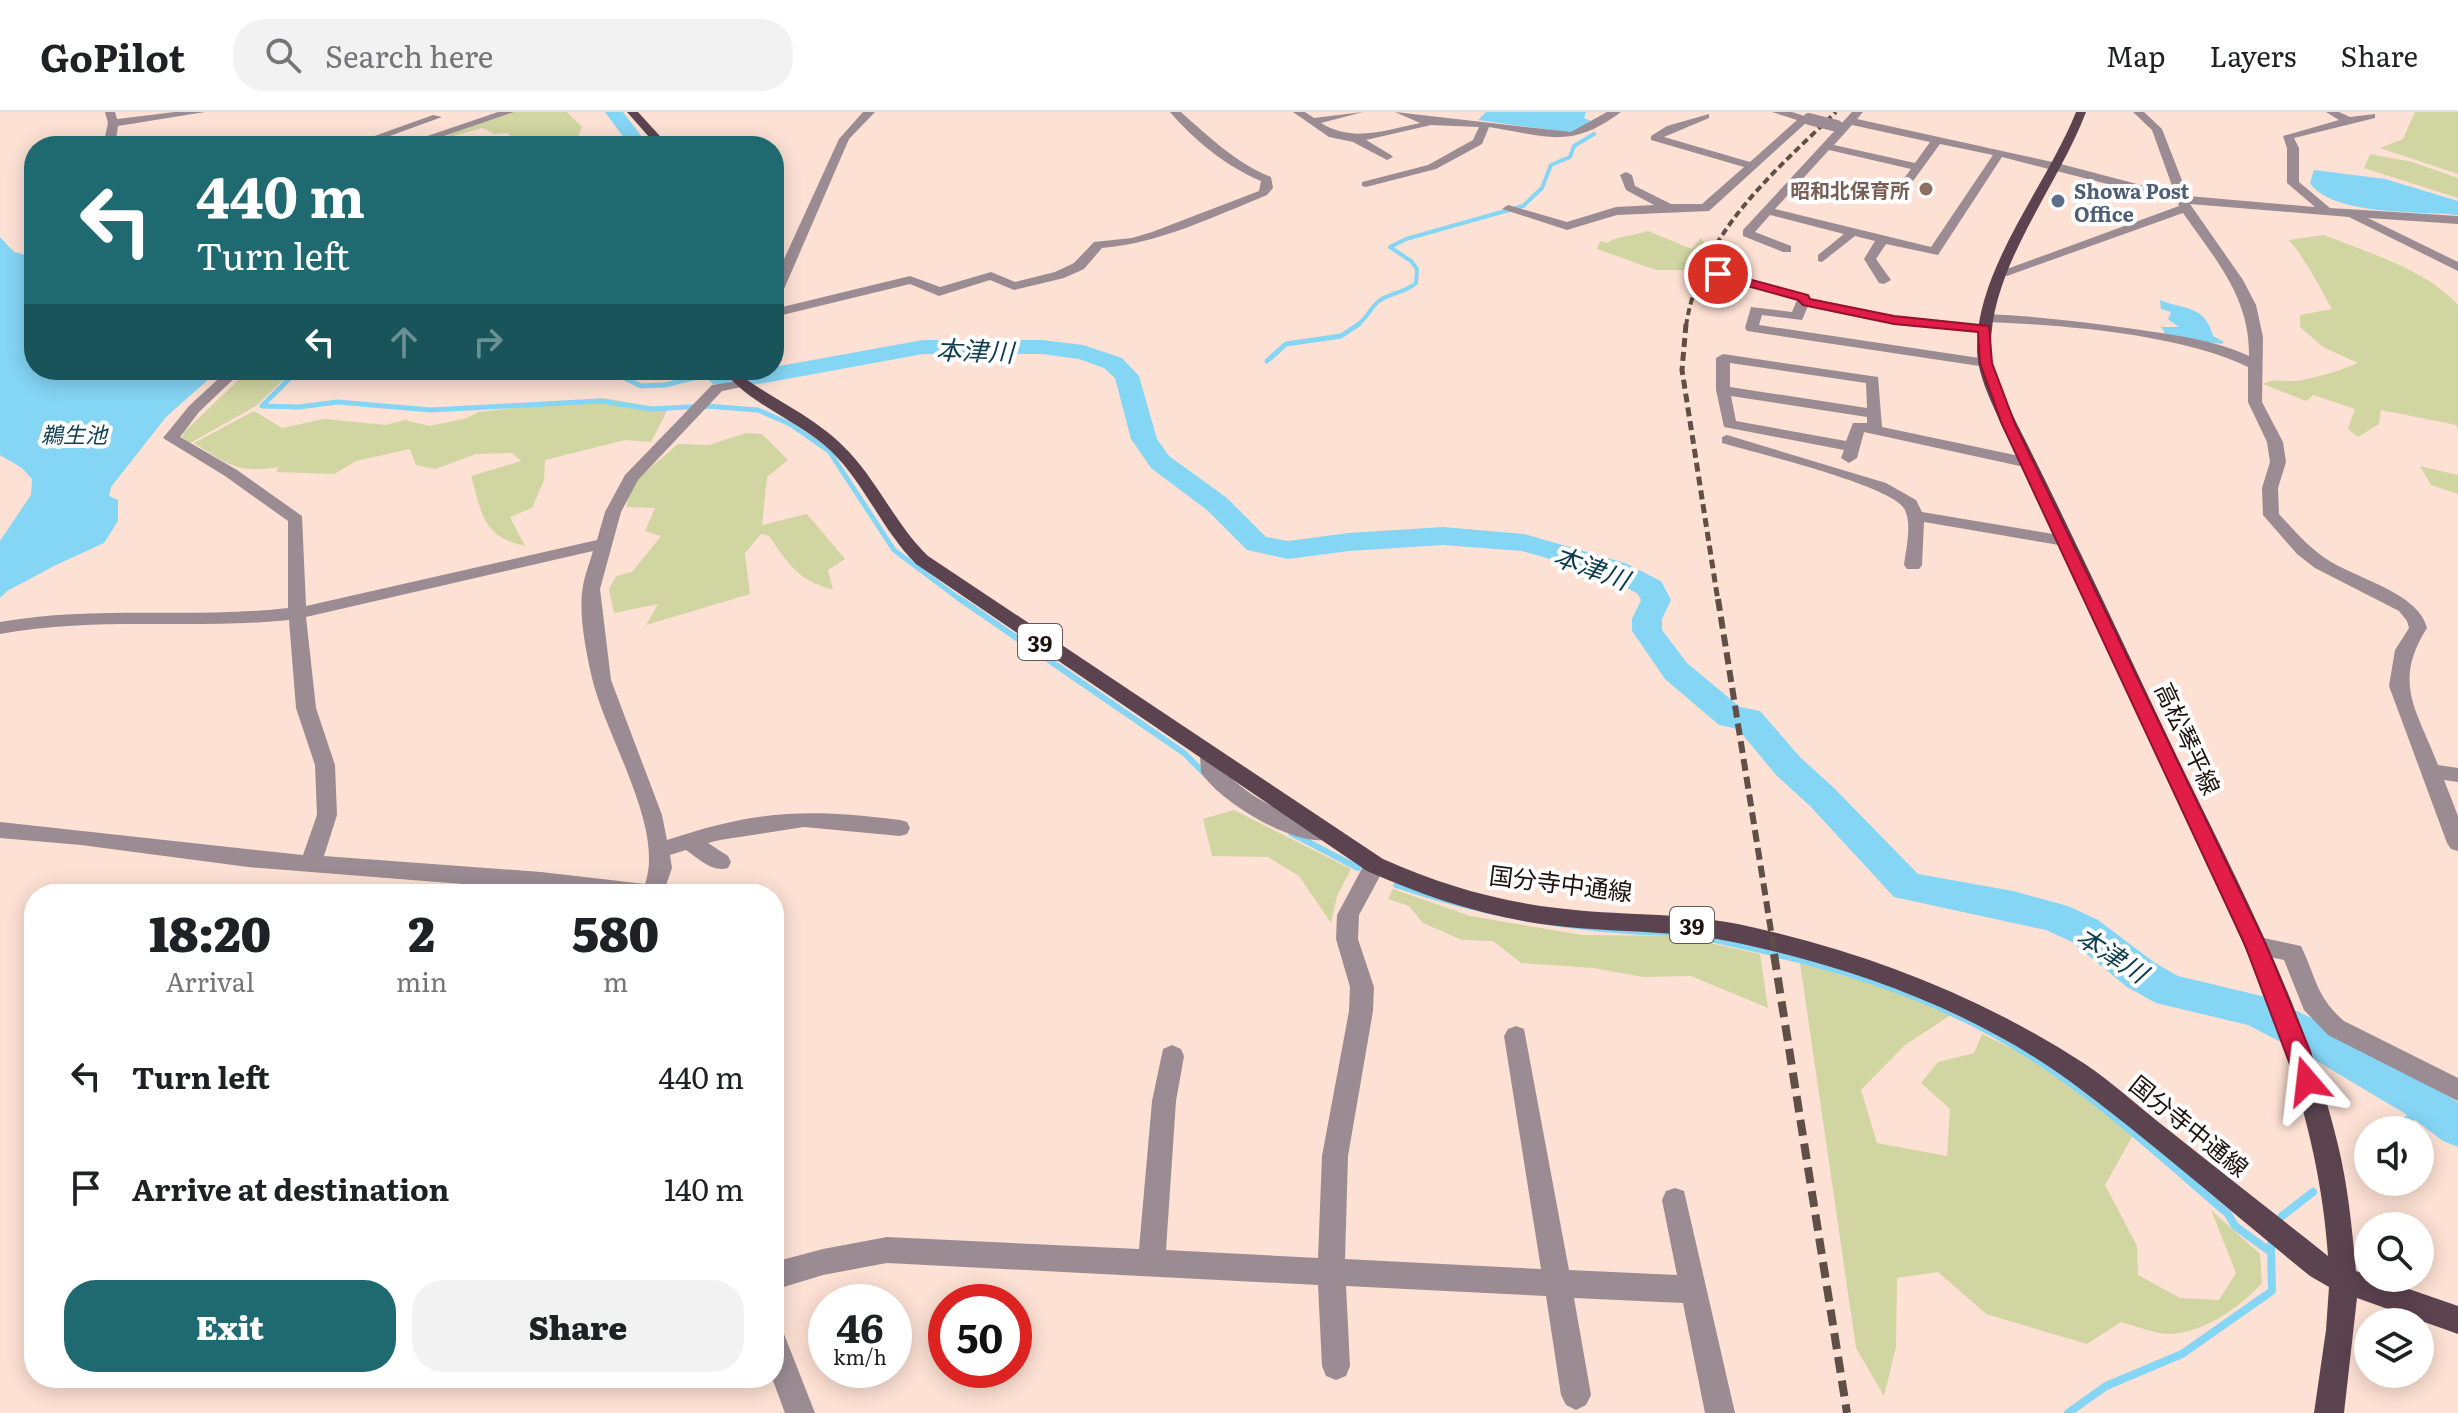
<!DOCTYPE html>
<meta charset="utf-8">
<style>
:root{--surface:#fff;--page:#f2f2f2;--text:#202124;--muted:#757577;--line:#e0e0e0;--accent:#1e6a70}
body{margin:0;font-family:Literata,"Noto Sans JP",serif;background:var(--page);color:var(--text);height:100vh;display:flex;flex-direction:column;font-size:30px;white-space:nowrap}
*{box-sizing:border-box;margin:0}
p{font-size:26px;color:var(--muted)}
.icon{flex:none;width:44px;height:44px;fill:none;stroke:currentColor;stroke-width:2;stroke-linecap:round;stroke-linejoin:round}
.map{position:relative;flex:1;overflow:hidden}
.side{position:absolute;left:24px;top:772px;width:760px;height:504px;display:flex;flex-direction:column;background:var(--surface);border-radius:32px;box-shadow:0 4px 20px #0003}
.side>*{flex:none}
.guide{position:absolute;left:24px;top:24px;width:760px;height:244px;border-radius:32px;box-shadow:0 4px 20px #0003;background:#1e6a70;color:#fff;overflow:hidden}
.tools{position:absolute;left:2354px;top:1004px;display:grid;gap:16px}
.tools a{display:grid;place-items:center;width:80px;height:80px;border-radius:50%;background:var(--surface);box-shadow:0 4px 20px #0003;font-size:40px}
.speed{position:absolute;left:808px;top:1172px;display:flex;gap:16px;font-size:40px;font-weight:700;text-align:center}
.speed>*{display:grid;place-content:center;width:104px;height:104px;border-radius:50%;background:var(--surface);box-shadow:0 4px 20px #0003;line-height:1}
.speed small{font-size:20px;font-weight:400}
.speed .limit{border:12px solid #d22;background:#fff;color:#111}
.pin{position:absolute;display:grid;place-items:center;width:68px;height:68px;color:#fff;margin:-34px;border:4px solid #fff;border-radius:50%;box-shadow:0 2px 8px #0007}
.me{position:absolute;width:88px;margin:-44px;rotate:343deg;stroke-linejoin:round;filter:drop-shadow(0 0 6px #0008)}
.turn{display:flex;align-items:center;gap:28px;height:168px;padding:0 40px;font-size:36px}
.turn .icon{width:104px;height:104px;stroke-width:2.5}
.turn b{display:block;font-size:56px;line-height:68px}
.lanes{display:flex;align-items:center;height:76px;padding:0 40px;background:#0003;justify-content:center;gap:40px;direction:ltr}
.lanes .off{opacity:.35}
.eta{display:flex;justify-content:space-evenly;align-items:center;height:136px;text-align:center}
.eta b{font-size:48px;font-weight:800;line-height:56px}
.cta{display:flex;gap:16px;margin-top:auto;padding:16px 40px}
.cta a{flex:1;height:92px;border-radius:32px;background:var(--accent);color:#fff;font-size:32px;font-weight:800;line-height:92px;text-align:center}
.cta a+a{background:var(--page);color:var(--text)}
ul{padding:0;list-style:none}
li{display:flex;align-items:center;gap:24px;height:112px;padding:0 40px}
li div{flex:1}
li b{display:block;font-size:30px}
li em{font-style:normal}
header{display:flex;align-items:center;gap:48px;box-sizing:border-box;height:112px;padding:0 40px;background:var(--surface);border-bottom:2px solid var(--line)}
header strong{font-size:38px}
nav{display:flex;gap:44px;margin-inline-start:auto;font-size:28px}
.search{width:560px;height:72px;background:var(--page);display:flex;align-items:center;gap:20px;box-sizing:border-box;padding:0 28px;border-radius:32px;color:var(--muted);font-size:30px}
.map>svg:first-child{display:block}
.green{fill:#d1d5a2}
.water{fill:#85d5f5}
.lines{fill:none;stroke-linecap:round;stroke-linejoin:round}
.stream-far3{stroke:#85d5f5;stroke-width:4}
.stream-far2{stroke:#85d5f5;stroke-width:5}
.stream-far1{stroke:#85d5f5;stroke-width:6}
.stream{stroke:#85d5f5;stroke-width:8}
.river{fill:#85d5f5;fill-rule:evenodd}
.minor{fill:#9b8c93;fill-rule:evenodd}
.major{fill:#5b434f;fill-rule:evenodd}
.rail-far3{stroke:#5f4f47;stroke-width:4;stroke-dasharray:7 4;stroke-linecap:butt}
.rail-far2{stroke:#5f4f47;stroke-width:5;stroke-dasharray:9 5;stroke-linecap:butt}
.rail-far1{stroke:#5f4f47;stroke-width:6;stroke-dasharray:12 6;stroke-linecap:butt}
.rail{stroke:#5f4f47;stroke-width:8;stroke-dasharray:16 8;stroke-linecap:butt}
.minor-bridge{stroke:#9b8c93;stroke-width:12}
.route{fill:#e11d48;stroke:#92132f;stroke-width:2}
.education-dot{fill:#8d6e63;stroke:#fff;stroke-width:3}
.service-dot{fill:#5c6f8a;stroke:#fff;stroke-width:3}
.labels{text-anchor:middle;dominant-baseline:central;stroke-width:8;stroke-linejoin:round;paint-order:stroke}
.far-education-label{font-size:20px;font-weight:bold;fill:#785e54;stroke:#fff;text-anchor:end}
.far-service-label{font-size:20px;font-weight:bold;fill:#4e5e75;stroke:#fff;text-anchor:start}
.far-water-label{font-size:22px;font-style:italic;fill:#0d3d4e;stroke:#fff}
.shield{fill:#fff;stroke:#615955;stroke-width:2}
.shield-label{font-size:22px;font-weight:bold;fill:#1d120c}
.street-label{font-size:24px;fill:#1d120c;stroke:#fff}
.water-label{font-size:26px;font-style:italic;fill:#0d3d4e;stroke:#fff}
</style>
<header>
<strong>GoPilot</strong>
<div class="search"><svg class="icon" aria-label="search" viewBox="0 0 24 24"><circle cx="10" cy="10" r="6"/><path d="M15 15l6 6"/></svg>Search here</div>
<nav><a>Map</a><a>Layers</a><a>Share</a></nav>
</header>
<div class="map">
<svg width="2458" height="1301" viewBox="0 0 2458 1301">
<rect width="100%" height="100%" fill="#fde1d4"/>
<g class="green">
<path d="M507 0H567L582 15 578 24 592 34H517L518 29 507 21 494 22 482 16 422 33Z"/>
<path d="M2415 0H2458V62L2380 36 2403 27Z"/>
<path d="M2370 42 2412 50 2458 66V86L2364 56Z"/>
<path d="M1648 119 1692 137 1701 126 1706 133 1702 145 1690 158H1656L1597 137 1600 129 1606 131C1621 123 1632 124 1648 119Z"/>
<path d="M2324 123C2368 141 2426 157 2458 193V317L2456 313 2381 298 2379 312 2358 325 2348 317 2355 297 2313 283 2306 289 2263 272C2274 266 2283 270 2295 269 2317 266 2338 259 2358 251L2323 235 2300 215V203L2332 197C2322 179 2301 139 2288 128Z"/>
<path d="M249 258H293L256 294 190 331 182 326 184 320Z"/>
<path d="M604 286 668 297 651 330 625 328 545 348 544 368 532 396 510 405 525 434C482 425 482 401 471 364L521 349 512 341 476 342 435 357 416 353 410 337 356 349 334 362 276 360 279 355C238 362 227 352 194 331L254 299 282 316 324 307 386 313 405 308 430 314 467 306 479 300Z"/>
<path d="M746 321 762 322 788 348 767 365 762 413 807 402 845 447 828 458 833 478C798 468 790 454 769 424L761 422 745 441 750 482 646 513 658 492 614 501 609 477 616 464 632 460 661 424 645 419 655 396 626 395 634 370 678 332 709 333Z"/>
<path d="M2420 354 2458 363V382L2431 373Z"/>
<path d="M1234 698 1351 757 1337 784 1331 811 1299 764 1268 745 1212 744 1203 707Z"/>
<path d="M1393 777 1470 804 1582 823 1678 824 1760 842 1768 896 1691 864 1644 865 1593 856 1521 851 1493 829 1462 828 1423 811 1409 794 1388 787Z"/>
<path d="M1800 851 1901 880 1954 901 1905 933 1861 978 1877 1031 1947 1044 1950 997 1921 971 1938 950 1974 941 1982 922 2032 946 2133 1023 2105 1073 2137 1134 2138 1163 2180 1186 2219 1188 2236 1161 2211 1098 2260 1142 2262 1171C2239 1196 2205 1220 2170 1222 2155 1222 2136 1214 2121 1210L2087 1232 1986 1202 1938 1160 1897 1166 1896 1235 1884 1284 1856 1236Z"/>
</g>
<g class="water">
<path d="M1486 0H1586L1584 6 1591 9 1572 21 1478 8Z"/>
<path d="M2314 58 2385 67 2458 89V103C2420 99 2332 104 2310 71Z"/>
<path d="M0 125 14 140 34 145V258H219L166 305 111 375 109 384 118 388V409L104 431 56 453 7 479 0 486V429L31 383 32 367 22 356 0 343Z"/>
<path d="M2160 188C2185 198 2205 193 2213 224L2224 230 2222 232 2167 224 2161 215H2179L2168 207 2171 200 2161 197Z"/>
</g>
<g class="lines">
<path class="stream-far3" d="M1356 214C1367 207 1370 196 1379 189 1389 181 1405 181 1416 171L1417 157 1411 149 1390 135 1406 127 1523 94 1542 76 1551 53 1570 45 1574 34 1594 22"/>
<g class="stream-far2">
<path d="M1267 249 1286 232 1341 224 1359 212"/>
<path d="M298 258 262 294 299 295 337 290 431 298 600 289 651 297 706 294 758 298 790 312 829 339 894 438 962 489"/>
<path d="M608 258 641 274 665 273 713 261"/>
</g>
<g class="stream-far1">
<path d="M960 487 1184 641 1207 664"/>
<path d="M1291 721 1358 756"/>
<path d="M1396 773C1487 804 1578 819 1674 821"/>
<path d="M1697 824 1787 844"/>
</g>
<g class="stream">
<path d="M1778 842C1868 863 1960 896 2038 948 2106 993 2166 1049 2228 1102L2235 1114 2268 1138"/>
<path d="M2396 1015 2429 994"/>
<path d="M2282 1104 2313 1080"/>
<path d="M2068 1301 2106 1274 2182 1242 2272 1179 2271 1132"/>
</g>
<g class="river">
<path d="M605 0H623L649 34H630Z"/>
<path d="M923 228H1042L1083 233 1122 246 1139 264 1157 327 1169 344 1227 386 1266 425 1288 429 1349 421 1443 415 1524 422 1625 451 1661 469 1671 488 1662 507V518L1687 551 1740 595 1760 599 1800 645 1834 676 1918 762 2013 779 2068 794 2098 808 2155 851 2178 864 2270 886 2340 920 2458 990V1035L2443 1029 2414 1007 2312 946 2248 913 2156 891 2127 875 2072 830 2046 818 1894 785 1810 694 1776 663 1738 617 1719 613 1665 567 1632 519V507L1641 488 1638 482 1605 463 1522 439 1443 433 1349 439 1288 447 1247 438 1207 398 1151 356 1131 327 1115 266 1104 256 1079 247 1042 242H923L759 272 722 274 713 272 698 258H774V255Z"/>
</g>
<g class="minor">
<path d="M105 0H115L117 7 175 0H205L118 14 115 34H103L108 11Z"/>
<path d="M498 0H514L415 34H398Z"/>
<path d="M863 0H875L849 27 781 184 774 188V169L839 27Z"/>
<path d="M1170 0H1181C1209 25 1236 51 1271 65L1273 76 1267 83C1213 105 1160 131 1102 136L1084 157 1064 166 1014 178 990 168 939 184 910 172 774 205V197L910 164 940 175 991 160 1015 170 1055 160 1074 151 1094 130 1132 126 1152 120 1259 79 1261 69C1227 55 1194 28 1170 0Z"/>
<path d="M1293 0H1305L1314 6 1363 0 1321 11C1353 31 1385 18 1420 11L1395 0 1571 20 1607 0H1621C1570 38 1547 24 1489 15L1482 32 1436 57 1366 75 1362 74V70L1428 53 1473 28 1479 15 1431 13 1366 28 1391 43 1393 45 1387 48 1353 30 1329 25Z"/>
<path d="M1772 0H1792L1814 7 1807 10 1709 99 1617 103 1567 118 1502 97 1508 93 1567 110 1616 95 1654 93 1626 78 1620 63 1626 60 1632 63 1635 74 1671 92H1702L1744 55 1651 28V24L1667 14 1709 2V6L1664 25 1750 50 1797 8Z"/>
<path d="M1852 0H1863L1857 7 2057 51 2175 82 2152 18 2133 0H2144L2162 17 2188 84 2315 95 2287 71V36L2283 24 2339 8 2326 0H2339L2350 5 2375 2V6L2294 26 2299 36V70L2330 96 2458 104V112L2368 106 2458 150V159L2349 105 2190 92 2243 168 2256 193 2263 225 2262 290 2283 330 2286 350 2278 376 2279 402C2294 418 2307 434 2325 446 2353 466 2419 480 2427 516 2392 571 2417 598 2438 653L2458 656V670L2444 668 2458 704V739L2451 737 2447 731 2389 574 2395 538 2409 516 2407 509 2399 499 2315 456 2297 442 2263 403 2262 376 2270 350 2267 330 2248 290V255C2179 222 2064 213 1986 210L1979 206 1986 202C2036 204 2085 210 2134 217 2173 223 2213 227 2249 244 2250 185 2215 147 2183 101L2007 164 1996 161 2179 94 2178 90 2002 45 1938 143 1886 132 1876 147 1891 168 1884 172 1879 171 1864 147 1875 129 1855 124 1822 150 1818 149V143L1844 122 1770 103 1755 120 1791 134V140H1783L1743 124V118ZM1852 13 1930 30 1915 51 1834 33ZM1940 32 1993 43 1931 135 1775 97 1829 38 1911 57 1893 81 1899 85 1903 83Z"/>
<path d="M433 3 442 5 365 33 355 31Z"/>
<path d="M1718 158 1809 183 1810 187 1894 204 1985 213 1992 217 1985 221 1894 212 1808 194 1802 208 1762 203 1759 213 1986 247 1993 251 1986 255 1747 219 1745 216 1751 195 1792 200 1797 188 1713 165 1712 162Z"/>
<path d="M1723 242 1878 265 1882 315 2029 346 2037 351 2029 356 1864 320 1857 346 1849 351 1841 346 1844 338 1724 315 1716 278V246ZM1730 251 1866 271 1867 296 1730 275ZM1731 284 1867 305V311H1853L1846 329 1736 309Z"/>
<path d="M228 258H243L199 300 180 325 237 358 302 404 306 494 597 428 605 400 625 363 712 273 747 268V274L722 279 638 368 621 400 600 477 611 568 662 703 667 728C756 698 808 696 900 708L907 710 910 716 907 722 900 724 804 715 720 728 708 731 728 744 731 750 728 756C712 761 698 746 686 738L670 743 672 756 663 782H588L248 755 81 733 0 726V710L303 743 317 703 315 653 296 596 289 508C192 518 96 504 0 522V510C96 493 192 507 288 496V409L225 364 163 326 189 294ZM593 439C590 450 585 462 583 474 578 501 586 539 592 566 605 623 665 716 645 772L541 760 324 744 337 703 335 653 316 596 306 505Z"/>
<path d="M1727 323 1886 371 1916 388 1922 400 2065 424 2073 429 2065 434 1924 410 1922 453 1919 457H1907L1904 453C1906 436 1912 414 1905 398 1895 374 1752 340 1722 331V325Z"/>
<path d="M1210 637 1220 644 1221 657C1259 693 1282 700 1330 715L1334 721 1330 727C1297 737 1218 689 1201 660L1200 644Z"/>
<path d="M1375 745 1383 747 1386 753 1359 803 1358 827 1374 875 1373 899 1348 1044 1345 1147 1541 1157 1504 924 1508 917 1516 914 1524 917 1569 1158 1677 1163 1662 1088 1666 1079 1675 1076 1684 1079 1735 1301H1705L1683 1191 1574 1186 1591 1283 1586 1293 1576 1298 1566 1293 1561 1283 1546 1184 1346 1174 1350 1254 1346 1264 1336 1268 1326 1264 1322 1254 1318 1173 887 1151 823 1163 774 1178V1150L823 1137 887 1125 1139 1137 1152 989 1163 937 1172 933 1181 937 1184 944 1176 989 1166 1138 1318 1146 1322 1044 1349 899 1350 875 1336 827 1337 803 1367 747Z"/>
<path d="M2255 824 2301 834C2316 865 2316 885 2344 909L2458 966V989L2328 923 2304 898 2284 848 2247 840 2244 833 2247 826Z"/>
<path d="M774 1218 784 1222 815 1301H785L772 1266Z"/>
</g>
<g class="major">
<path d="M627 0H638L669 34H657Z"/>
<path d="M2076 0H2086C2058 75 1989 156 1991 237 1992 263 2006 288 2017 312 2074 424 2126 538 2180 651 2240 775 2306 898 2338 1033 2348 1074 2352 1116 2356 1159L2368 1163V1166H2377L2458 1194V1222L2357 1186 2344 1301H2314L2326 1218 2329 1175 2310 1164C2231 1100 2153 1031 2071 970 1974 899 1855 856 1738 831 1678 818 1619 821 1558 814 1492 807 1428 786 1367 759L916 452C882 418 865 372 831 339 798 308 751 294 723 258H738L747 268C781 291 821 309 849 340 879 372 896 413 928 444L1383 747C1439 772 1496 789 1557 796 1618 804 1677 800 1738 812 1861 838 1979 883 2085 952 2113 971 2139 995 2166 1016 2220 1059 2274 1101 2328 1144 2316 967 2235 811 2161 653 2108 539 2057 424 2001 312 1991 288 1977 263 1977 236 1977 155 2046 75 2076 0Z"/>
</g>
<path class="rail-far3" d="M1686 214C1700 122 1773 61 1836 0"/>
<path class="rail-far2" d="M1686 212 1682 258 1718 489"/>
<path class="rail-far1" d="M1718 487 1775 844"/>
<path class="rail" d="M1774 842 1847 1301"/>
<path class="minor-bridge" d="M1809 7 1837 14"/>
</g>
<path class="route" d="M1718 159 1808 183 1810 187 1894 204 1989 214 1992 251 2015 312 2266 833 2310 939 2318 969 2315 976 2307 979 2299 976 2245 833 2002 312 1980 251 1978 220 1894 212 1803 193 1798 188 1714 165 1712 162Z"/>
<circle class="education-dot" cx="1926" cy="77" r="8"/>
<circle class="service-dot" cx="2058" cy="89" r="8"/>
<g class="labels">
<g class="far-education-label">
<text x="1910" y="77">昭和北保育所</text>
</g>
<g class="far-service-label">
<text x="2074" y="78">Showa Post<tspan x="2074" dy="23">Office</tspan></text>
</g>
<g class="far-water-label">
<text x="74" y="321">鵜生池</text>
</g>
<g class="shield">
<rect x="1018" y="512" width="44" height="36" rx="6"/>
<rect x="1670" y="795" width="44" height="36" rx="6"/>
</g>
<g class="shield-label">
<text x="1040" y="530">39</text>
<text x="1692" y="813">39</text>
</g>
<g class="street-label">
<text transform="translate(2189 626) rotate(65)">高松琴平線</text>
<text transform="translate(1561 770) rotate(7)">国分寺中通線</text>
<text transform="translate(2190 1013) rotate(39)">国分寺中通線</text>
</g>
<g class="water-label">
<text transform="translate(975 237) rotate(2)">本津川</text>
<text transform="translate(1592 454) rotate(20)">本津川</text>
<text transform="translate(2113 841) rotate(33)">本津川</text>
</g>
</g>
</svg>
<div class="tools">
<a><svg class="icon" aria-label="sound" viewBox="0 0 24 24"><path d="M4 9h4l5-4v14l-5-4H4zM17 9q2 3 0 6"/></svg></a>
<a><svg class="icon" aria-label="search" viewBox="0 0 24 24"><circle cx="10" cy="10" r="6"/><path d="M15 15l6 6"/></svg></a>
<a><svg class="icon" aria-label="layers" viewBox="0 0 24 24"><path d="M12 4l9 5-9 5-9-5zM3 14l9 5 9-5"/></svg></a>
</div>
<div class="speed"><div>46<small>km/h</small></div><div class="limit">50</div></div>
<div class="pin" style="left:1718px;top:162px;background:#d93025"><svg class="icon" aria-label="arrive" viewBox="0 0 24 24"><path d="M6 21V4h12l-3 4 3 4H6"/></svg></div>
<svg class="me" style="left:2307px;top:969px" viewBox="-20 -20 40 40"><path d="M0-17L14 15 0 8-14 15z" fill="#e11d48" stroke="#fff" stroke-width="4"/></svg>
<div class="guide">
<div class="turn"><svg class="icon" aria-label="left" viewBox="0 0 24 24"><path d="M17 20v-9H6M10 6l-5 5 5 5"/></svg><div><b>440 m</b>Turn left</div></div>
<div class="lanes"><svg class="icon" aria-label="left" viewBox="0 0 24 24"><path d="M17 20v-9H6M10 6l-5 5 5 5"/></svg><svg class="icon off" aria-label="ahead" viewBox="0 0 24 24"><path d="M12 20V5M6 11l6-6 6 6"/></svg><svg class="icon off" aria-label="right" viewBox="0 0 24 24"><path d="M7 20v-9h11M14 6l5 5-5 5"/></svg></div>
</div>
<section class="side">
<div class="eta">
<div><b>18:20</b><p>Arrival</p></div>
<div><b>2</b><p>min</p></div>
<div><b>580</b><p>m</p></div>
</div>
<ul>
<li><svg class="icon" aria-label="left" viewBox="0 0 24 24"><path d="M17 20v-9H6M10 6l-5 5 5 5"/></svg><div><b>Turn left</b></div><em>440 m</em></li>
<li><svg class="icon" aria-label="arrive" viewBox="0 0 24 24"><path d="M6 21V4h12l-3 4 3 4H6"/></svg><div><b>Arrive at destination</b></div><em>140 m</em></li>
</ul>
<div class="cta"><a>Exit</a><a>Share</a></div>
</section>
</div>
